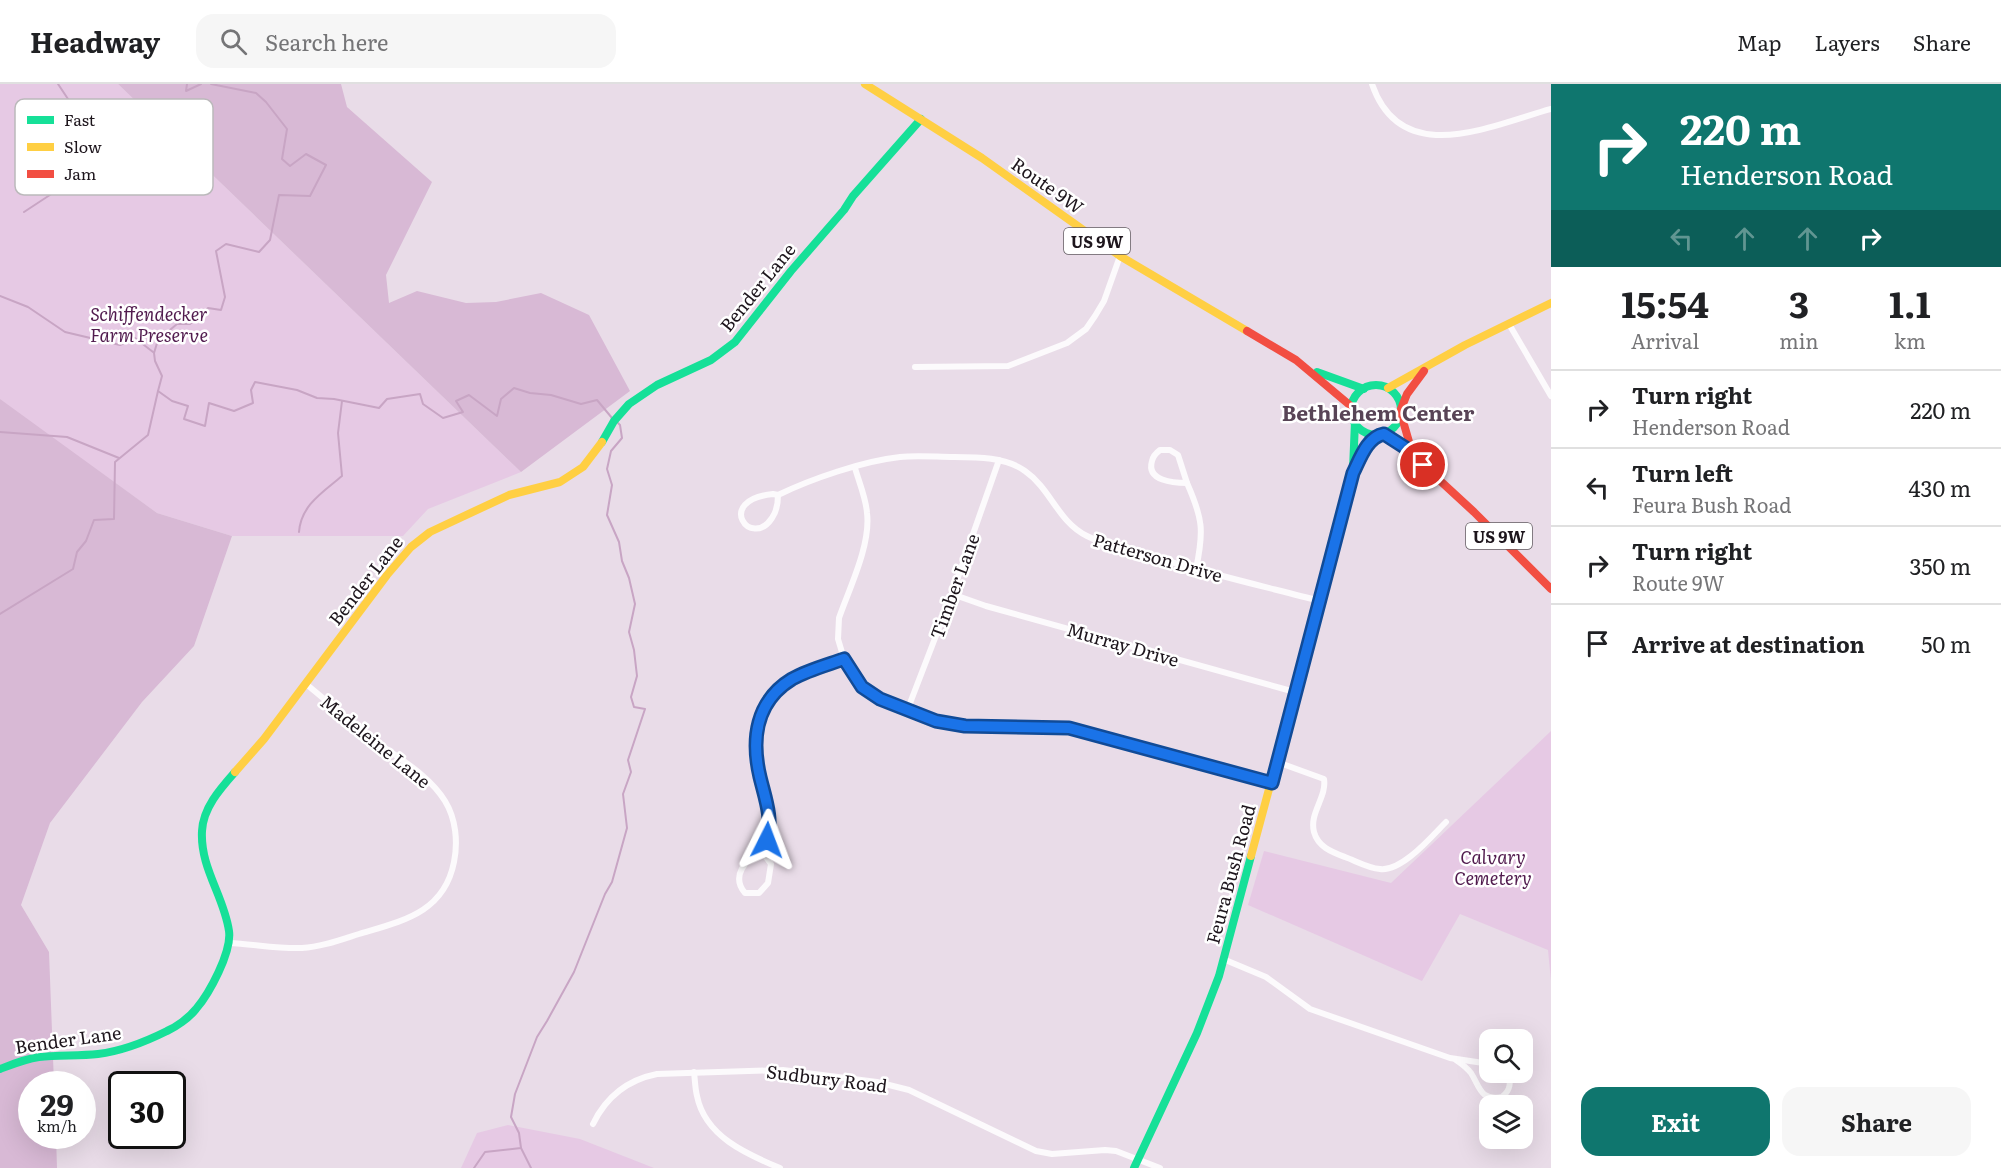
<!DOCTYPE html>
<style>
:root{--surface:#fff;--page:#f6f6f6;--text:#202124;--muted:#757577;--line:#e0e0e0;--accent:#0f766e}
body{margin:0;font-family:Literata,serif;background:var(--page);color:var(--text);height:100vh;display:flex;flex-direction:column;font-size:22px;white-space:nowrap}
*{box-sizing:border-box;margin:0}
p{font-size:20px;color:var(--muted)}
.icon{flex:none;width:33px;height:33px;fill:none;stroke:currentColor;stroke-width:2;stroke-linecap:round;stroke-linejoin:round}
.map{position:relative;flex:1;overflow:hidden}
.panel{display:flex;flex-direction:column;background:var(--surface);width:450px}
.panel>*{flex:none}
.hud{background:#0f766e;color:#fff;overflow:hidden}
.fabs{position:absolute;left:1479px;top:945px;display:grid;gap:12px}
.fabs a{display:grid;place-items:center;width:54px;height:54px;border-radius:12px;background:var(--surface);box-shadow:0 6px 24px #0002;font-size:30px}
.speed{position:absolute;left:18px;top:987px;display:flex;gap:12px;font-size:30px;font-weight:700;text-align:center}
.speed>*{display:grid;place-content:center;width:78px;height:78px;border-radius:50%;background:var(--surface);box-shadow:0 6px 24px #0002;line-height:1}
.speed small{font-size:15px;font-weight:400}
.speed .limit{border:3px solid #111;border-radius:9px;background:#fff;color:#111}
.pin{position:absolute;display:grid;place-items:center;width:51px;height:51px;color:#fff;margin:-26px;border:3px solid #fff;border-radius:50%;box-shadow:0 2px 6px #0007}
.me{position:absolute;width:66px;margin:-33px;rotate:3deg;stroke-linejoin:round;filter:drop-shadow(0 0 4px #0008)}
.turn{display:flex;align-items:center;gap:21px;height:126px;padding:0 30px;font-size:27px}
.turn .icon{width:78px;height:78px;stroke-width:2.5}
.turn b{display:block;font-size:42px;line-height:51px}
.lanes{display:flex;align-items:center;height:57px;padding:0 30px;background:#0003;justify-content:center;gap:30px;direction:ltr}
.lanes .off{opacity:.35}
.eta{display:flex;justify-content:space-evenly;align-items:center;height:102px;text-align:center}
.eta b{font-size:36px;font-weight:700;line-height:42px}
.cta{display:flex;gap:12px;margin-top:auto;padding:12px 30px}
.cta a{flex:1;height:69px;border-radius:18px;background:var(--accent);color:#fff;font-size:24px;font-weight:700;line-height:69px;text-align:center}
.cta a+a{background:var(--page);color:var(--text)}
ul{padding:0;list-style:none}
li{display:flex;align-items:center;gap:18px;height:78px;padding:0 30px;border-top:2px solid var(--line)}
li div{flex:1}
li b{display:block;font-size:22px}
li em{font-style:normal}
header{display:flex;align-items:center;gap:36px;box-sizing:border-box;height:84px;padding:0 30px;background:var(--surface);border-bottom:2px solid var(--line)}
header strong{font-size:28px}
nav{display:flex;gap:33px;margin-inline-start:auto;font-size:21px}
.search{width:420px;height:54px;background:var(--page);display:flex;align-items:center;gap:15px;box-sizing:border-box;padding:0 21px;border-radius:18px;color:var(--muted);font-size:22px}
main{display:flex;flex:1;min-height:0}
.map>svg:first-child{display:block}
.green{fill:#e6c9e4}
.forest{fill:#d8b9d5}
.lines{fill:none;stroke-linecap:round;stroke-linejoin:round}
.stream{stroke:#c8a5c4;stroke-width:2}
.street{stroke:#fcfafc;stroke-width:6}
.fast{stroke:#16e098;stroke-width:8}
.slow{stroke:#ffcf43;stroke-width:8}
.jam{stroke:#f24e42;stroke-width:8}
.route-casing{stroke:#114b97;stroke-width:15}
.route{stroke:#1a73e8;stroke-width:10}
.labels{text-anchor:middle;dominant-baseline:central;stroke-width:5;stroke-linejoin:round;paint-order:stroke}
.shield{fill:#fff;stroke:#615b60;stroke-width:1.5}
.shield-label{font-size:16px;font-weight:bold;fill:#1d151c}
.street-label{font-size:18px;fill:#1d151c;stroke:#fff}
.park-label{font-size:18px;font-style:italic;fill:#511b4e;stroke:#fff}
.quarter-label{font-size:21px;font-weight:bold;fill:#584456;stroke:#fff}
.key{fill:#fff;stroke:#bbb9bb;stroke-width:1.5}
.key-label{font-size:16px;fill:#1d151c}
</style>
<header>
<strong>Headway</strong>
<div class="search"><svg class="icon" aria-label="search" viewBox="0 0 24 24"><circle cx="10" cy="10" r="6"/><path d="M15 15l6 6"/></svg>Search here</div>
<nav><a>Map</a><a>Layers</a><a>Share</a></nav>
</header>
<main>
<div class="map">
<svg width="1551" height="1084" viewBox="0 0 1551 1084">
<rect width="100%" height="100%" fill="#e9dce8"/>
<g class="green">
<path d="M0 0H118L521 388 428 425 403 452H232L157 429 2 318 0 315Z"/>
<path d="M1551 647V897L1548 866 1460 830 1422 897 1248 821 1264 767 1391 799Z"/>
<path d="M508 1041 580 1055 654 1084H461L477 1049Z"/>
</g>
<g class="forest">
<path d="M118 0H341L347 23 432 98 386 191 389 219 417 207 466 219 496 218 541 209 589 231 630 307 521 388Z"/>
<path d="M0 315 157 429 232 452 194 562 142 618 50 739 21 821 49 868 54 1000H32V1052H56L57 1084H0Z"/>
</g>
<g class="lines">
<g class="stream">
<path d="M187 0 186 7 201 0"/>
<path d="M211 0 256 9 266 18 287 45 282 75 290 82 306 70 326 81 310 112 279 111 270 156 259 168 226 160 216 167 225 213 221 226 208 224 190 240H177L158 256 154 269 155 277 162 292 158 307 172 317 188 322 184 335 205 342 209 319 234 327 253 319 251 306 255 298 297 306 317 314 334 315 379 324 387 315 420 310 423 320 443 334 463 328 456 317 469 311 497 332 501 315 514 304 530 309 551 311 581 320 597 316 612 334"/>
<path d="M24 128 59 105 75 64 78 30 58 0"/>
<path d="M0 212 28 223 65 248 120 261 135 254 153 268"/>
<path d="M0 348 67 353 119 374"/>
<path d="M299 448C301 421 323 408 342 392L338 349 342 317"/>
<path d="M0 530 73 485 77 468 86 457 94 436 114 435 115 378 148 351 158 307"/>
<path d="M521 1064 531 1084"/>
<path d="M474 1084 485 1068 521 1064 519 1049 511 1033 515 1010 537 953 547 937 574 888 605 810 612 798 627 744 623 710 631 688 628 676 645 625 634 623 631 613 637 592 634 566 629 548 635 520 629 494 622 477 619 458 607 431 612 401 607 385 611 367 622 354 620 341 617 338"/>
</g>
<g class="street">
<path d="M1372 0C1401 85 1490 42 1551 25"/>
<path d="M1509 240 1551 312"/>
<path d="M915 283 1008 282 1067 259 1086 245 1095 232 1104 217 1120 172"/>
<path d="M1160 366H1170L1178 371 1187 399C1174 399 1146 397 1152 377 1153 372 1156 369 1160 366Z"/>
<path d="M855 384C859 398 866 414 867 429 871 461 849 505 839 534L838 555 844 575 862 603 880 615 907 627 936 637 965 642 1069 644 1272 699"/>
<path d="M1187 399C1203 435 1204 447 1196 485"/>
<path d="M773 410 778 411C778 419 777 427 772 434 751 466 714 416 773 410Z"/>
<path d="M778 411C811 395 863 377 900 373 917 371 937 373 954 373 977 373 1006 373 1025 387 1051 405 1058 438 1087 452 1109 463 1133 468 1157 474 1211 490 1266 503 1320 517"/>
<path d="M952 510 986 522 1295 608"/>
<path d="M907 627 952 510 999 376"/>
<path d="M1277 678 1324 695C1327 713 1309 729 1314 748 1318 763 1332 768 1345 773 1356 777 1368 784 1380 785 1402 788 1432 752 1446 738"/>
<path d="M763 769C766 761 770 751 770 742 771 719 760 696 756 674 750 645 766 610 792 595 808 586 827 581 844 575"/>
<path d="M763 769 771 780 768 799 759 809H745C731 793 745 773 763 769Z"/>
<path d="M229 859C253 860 278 865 302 864 321 863 340 856 359 850 402 837 444 829 454 778 458 758 456 735 445 717 428 689 394 672 369 652 347 635 327 617 306 600"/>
<path d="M1223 875 1266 893 1310 925 1450 974 1490 980"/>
<path d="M1456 976C1462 980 1467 984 1471 989 1480 1003 1480 1017 1502 1013 1510 1007 1512 998 1507 988"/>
<path d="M694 988C695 996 695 1004 697 1012 705 1052 746 1070 780 1084"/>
<path d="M593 1040C606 1013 627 996 657 990L783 986 877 998 909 1006 1036 1067 1052 1070 1105 1066 1116 1067 1160 1084"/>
</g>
<g class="fast">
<path d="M1317 288 1364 305"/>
<circle cx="1376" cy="326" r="25"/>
<path d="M602 358 614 337 629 320 657 301 711 276 735 258 791 187 844 126 853 112 921 35"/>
<path d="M1353 385 1355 338"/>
<path d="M0 985C13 980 25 975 39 973 59 971 79 972 98 970 123 967 145 958 167 947 176 943 189 934 196 925 209 910 232 868 229 847 224 812 200 784 202 747 203 724 220 705 235 688"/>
<path d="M1134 1084 1197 949 1219 892 1251 772"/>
</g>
<g class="slow">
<path d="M865 0 982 74 1120 172 1247 247"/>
<path d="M1388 304 1465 261 1551 219"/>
<path d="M235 688 264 655 387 491 411 463 430 448 509 411 560 398 583 383 602 358"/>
<path d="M1251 772 1354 389 1362 369 1379 351"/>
</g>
<g class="jam">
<path d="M1247 247 1296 276 1352 323"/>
<path d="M1401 325 1407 310 1424 287"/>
<path d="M1401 330 1412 368"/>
<path d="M1384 350 1412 368 1423 381 1474 428 1551 505"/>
</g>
</g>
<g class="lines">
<g class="route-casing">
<path id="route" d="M767 756C773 734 765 714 760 693 751 655 756 617 792 595 808 586 827 581 844 575L862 603 880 615 936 637 965 642 1069 644 1272 699 1353 389C1360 375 1367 353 1384 350L1412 368 1423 381"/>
</g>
<use href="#route" class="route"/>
</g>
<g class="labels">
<g class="shield">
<rect x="1064" y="144" width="66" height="26" rx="4.5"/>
<rect x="1466" y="439" width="66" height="26" rx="4.5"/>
</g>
<g class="shield-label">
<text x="1097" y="157">US 9W</text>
<text x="1499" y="452">US 9W</text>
</g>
<g class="street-label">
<text transform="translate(1048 101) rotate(35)">Route 9W</text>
<text transform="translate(757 203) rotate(-51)">Bender Lane</text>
<text transform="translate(1158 473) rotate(16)">Patterson Drive</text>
<text transform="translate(365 496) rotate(-52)">Bender Lane</text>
<text transform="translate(954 502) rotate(-70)">Timber Lane</text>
<text transform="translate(1123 560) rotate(16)">Murray Drive</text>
<text transform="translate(376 657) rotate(39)">Madeleine Lane</text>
<text transform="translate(1230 790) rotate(-75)">Feura Bush Road</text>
<text transform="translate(68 955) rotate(-8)">Bender Lane</text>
<text transform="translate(827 994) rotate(7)">Sudbury Road</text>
</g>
<g class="park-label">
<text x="149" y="229">Schiffendecker<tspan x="149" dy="21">Farm Preserve</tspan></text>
<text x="1493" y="772">Calvary<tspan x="1493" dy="21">Cemetery</tspan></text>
</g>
<g class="quarter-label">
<text x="1378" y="327">Bethlehem Center</text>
</g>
</g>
<rect x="15" y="15" width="198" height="96" rx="9" class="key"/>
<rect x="27" y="32" width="27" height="8" fill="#16e098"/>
<rect x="27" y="59" width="27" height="8" fill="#ffcf43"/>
<rect x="27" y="86" width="27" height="8" fill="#f24e42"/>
<g class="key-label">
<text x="64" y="42">Fast</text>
<text x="64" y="69">Slow</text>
<text x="64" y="96">Jam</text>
</g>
</svg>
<div class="fabs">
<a><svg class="icon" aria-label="search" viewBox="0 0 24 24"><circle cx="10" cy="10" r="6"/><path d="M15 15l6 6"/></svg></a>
<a><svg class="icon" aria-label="layers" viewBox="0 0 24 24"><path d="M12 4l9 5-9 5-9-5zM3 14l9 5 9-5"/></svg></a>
</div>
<div class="speed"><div>29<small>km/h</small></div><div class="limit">30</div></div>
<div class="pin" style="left:1423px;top:381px;background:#d93025"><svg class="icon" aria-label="arrive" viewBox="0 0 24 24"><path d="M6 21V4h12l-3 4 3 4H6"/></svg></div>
<svg class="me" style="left:767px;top:756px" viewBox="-20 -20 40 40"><path d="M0-17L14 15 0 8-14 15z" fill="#1a73e8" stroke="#fff" stroke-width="4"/></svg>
</div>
<section class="panel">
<div class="hud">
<div class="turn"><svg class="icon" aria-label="right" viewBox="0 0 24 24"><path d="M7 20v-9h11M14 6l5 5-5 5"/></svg><div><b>220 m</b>Henderson Road</div></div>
<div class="lanes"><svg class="icon off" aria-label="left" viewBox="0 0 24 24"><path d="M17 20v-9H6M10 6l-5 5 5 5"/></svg><svg class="icon off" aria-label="ahead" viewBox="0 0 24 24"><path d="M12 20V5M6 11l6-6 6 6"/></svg><svg class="icon off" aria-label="ahead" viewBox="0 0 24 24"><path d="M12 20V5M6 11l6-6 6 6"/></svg><svg class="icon" aria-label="right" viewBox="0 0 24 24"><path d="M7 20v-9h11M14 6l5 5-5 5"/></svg></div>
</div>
<div class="eta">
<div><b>15:54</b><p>Arrival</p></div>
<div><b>3</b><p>min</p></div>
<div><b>1.1</b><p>km</p></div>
</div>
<ul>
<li><svg class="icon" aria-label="right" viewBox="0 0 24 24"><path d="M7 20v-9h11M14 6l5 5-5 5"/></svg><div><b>Turn right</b><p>Henderson Road</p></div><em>220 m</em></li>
<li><svg class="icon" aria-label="left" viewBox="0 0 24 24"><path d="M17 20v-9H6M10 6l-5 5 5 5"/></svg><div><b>Turn left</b><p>Feura Bush Road</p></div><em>430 m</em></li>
<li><svg class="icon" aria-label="right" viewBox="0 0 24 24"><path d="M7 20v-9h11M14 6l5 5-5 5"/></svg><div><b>Turn right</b><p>Route 9W</p></div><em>350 m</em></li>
<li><svg class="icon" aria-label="arrive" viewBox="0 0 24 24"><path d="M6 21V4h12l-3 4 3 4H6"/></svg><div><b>Arrive at destination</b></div><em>50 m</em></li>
</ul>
<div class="cta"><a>Exit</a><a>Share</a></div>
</section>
</main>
